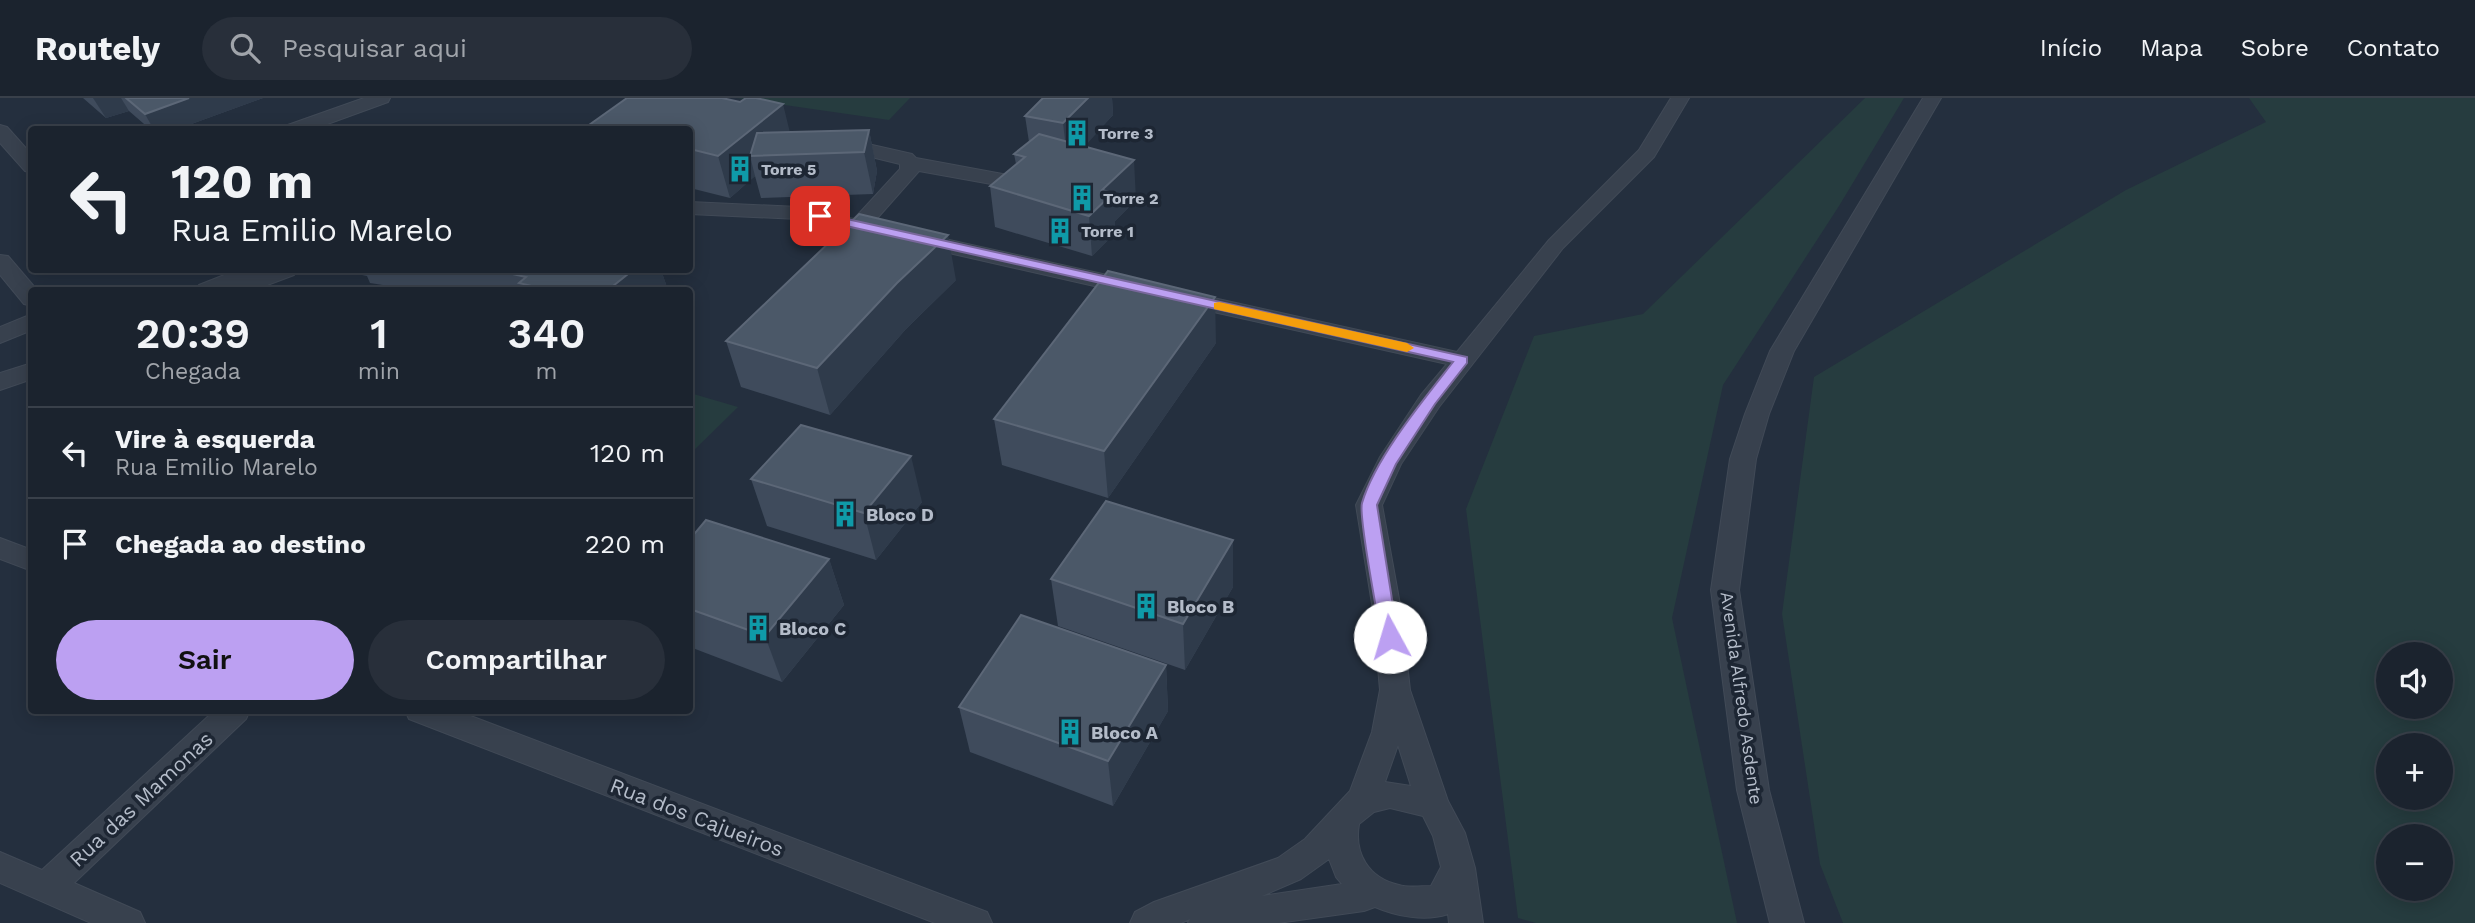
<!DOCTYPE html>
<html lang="pt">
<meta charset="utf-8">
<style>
:root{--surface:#1b232e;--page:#282f3a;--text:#f1f3f6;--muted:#a0a4aa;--line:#39404a;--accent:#bca0f2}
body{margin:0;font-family:"Work Sans",sans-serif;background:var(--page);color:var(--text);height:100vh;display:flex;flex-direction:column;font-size:26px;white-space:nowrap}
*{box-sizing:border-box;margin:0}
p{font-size:23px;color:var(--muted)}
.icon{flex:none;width:38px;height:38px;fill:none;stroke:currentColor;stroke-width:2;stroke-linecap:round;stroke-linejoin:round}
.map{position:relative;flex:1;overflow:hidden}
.drawer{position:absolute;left:28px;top:189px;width:665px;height:427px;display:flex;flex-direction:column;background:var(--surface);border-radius:7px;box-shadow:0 4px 18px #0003,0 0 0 2px var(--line)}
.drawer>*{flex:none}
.guide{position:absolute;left:28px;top:28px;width:665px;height:147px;border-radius:7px;box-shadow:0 4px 18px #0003,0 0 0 2px var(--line);background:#1b232e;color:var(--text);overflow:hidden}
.fabs{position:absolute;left:2376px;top:544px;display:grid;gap:14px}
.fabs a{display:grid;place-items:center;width:77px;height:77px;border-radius:50%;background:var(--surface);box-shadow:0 4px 18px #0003,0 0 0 2px var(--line);font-size:35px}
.pin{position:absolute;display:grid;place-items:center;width:60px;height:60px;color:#fff;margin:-30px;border-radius:14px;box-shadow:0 4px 10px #0006}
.me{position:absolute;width:77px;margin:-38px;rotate:354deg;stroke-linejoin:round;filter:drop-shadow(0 0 5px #0008)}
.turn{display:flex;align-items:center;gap:24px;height:147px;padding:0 28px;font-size:32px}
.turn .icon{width:91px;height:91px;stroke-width:2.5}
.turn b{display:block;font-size:49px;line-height:60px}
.eta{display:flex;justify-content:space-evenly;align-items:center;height:119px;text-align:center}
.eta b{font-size:42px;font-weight:600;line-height:49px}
.cta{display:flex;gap:14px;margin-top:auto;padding:14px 28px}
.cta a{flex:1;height:80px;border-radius:42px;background:var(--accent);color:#111;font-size:28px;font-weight:600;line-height:80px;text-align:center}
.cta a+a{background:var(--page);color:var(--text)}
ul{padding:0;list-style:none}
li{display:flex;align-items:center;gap:21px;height:91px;padding:0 28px;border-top:2px solid var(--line)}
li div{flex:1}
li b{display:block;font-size:26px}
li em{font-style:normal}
header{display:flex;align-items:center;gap:42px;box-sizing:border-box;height:98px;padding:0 35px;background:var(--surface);border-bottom:2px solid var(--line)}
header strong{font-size:33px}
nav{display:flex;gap:38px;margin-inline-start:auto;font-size:24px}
.search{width:490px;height:63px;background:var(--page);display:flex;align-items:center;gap:18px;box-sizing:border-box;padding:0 24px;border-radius:38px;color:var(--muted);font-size:26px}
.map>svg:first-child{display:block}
.green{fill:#263c3f;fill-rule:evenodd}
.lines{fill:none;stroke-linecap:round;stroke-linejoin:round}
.minor-casing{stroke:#414a57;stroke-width:2}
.minor{fill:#38414e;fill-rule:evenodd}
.wall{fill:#3f4b5c}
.shaded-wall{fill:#2f3b4b}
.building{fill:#4b5868;stroke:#5c6777;stroke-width:2}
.route{fill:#bca0f2;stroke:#7a689d;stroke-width:2}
.slow{fill:#f59e0b}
.labels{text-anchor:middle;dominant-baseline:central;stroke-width:7;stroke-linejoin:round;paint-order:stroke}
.far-poi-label{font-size:16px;font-weight:bold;fill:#b4bcc9;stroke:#1d2633;text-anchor:start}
.poi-label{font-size:18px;font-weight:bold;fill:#b4bcc9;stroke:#1d2633;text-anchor:start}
.street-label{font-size:18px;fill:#b4bcc9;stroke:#1d2633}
.near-street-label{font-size:21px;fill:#b4bcc9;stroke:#1d2633}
</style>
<header>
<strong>Routely</strong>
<div class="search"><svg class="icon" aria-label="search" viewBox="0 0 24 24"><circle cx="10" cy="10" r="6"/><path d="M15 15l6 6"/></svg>Pesquisar aqui</div>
<nav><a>Início</a><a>Mapa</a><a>Sobre</a><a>Contato</a></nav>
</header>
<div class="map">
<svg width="2475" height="825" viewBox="0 0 2475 825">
<rect width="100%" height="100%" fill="#242f3e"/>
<g class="green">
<path d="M736 0H910L889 22Z"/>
<path d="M1865 0H1904L1839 108 1723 287 1672 520 1737 825H1536L1518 820 1466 411 1534 238 1643 216Z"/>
<path d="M2249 0H2475V825H1843L1820 766 1782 516 1814 279 2126 92 2266 24ZM2389 556H2441V609H2389ZM2389 648H2441V700H2389ZM2441 738V791H2389V738Z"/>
<path d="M690 295 738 309 690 356Z"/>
</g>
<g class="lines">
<g class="minor-casing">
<g id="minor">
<path d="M364 0H390L388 4 311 32H283L285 28Z"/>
<path d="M1671 0H1689L1654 59 1563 150 1439 309 1401 366 1382 407 1401 512 1410 592 1448 703 1465 735 1475 770 1483 825H1449L1448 816C1425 824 1396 818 1375 809L1364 813 1278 825H1188L1190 821 1181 825H1130L1135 814 1154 804 1278 760 1305 741 1350 693 1372 634 1380 592 1373 512 1356 407 1380 359 1421 297 1447 266 1182 207 1174 205 1171 200 1174 195 1182 193 1457 254 1549 142 1639 52ZM1398 647 1411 688 1385 684ZM1390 710 1423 718 1433 738 1441 769 1431 788C1421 788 1408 790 1399 787 1368 780 1354 755 1359 726L1374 714ZM1329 761 1336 779 1342 786 1262 798 1301 781Z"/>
<path d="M1923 0H1941L1794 253 1769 316 1756 361 1739 492 1769 692 1804 825H1770L1737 692 1711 492 1730 361 1745 316 1770 253Z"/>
<path d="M0 27 7 29 32 57V75L25 73 0 45Z"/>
<path d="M837 39 912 56 916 60 1008 77 1015 79 1018 83 1015 87 1008 89 919 73 873 125 1134 183 1142 185 1145 190 1142 195 1134 197 799 121 690 116V104L799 109 854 121 900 71V66L830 49 827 45Z"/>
<path d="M0 157 8 158 37 192H32V208L24 206 0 177Z"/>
<path d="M237 172H259L261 174 268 172H297L294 177 254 192H196L199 187Z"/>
<path d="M32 216V232L0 245V229Z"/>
<path d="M32 265V281L0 292V275Z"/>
<path d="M0 440 32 452V473L0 461Z"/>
<path d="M215 612H250L246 621 74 785 140 814 145 825H91L0 785V754L42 772Z"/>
<path d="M405 612H455L987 814 992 825H935L409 621Z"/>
</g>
</g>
<use href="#minor" class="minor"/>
</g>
<g class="wall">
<path d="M83 0H263L175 32H151L129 13 106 20Z"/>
<path d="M1043 0H1112L1113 17 1084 48 1136 102 1115 123V135L1092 158 995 129 990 88 1016 66 1014 56 1029 44 1025 18Z"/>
<path d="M690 32 790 34 869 32 877 73 873 96 761 100 755 78 730 100 690 90Z"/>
<path d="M351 172H661L668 192H414L370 185 367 178 352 175Z"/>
<path d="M956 182 906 231 830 317 741 289 726 243Z"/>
<path d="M1216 245 1108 400 1002 367 994 321Z"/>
<path d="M751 381 922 404 876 462 767 428Z"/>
<path d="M690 441 829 461 844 507 782 584 690 549Z"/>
<path d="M1233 442V489L1185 572 1058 528 1051 481Z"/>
<path d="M1166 567 1168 613 1113 708 970 654 959 609Z"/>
</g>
<g class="shaded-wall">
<path d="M93 0H121L129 13 106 20Z"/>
<path d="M189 0H263L175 32H154L145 16Z"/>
<path d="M1088 0H1112L1113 17 1068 67 1063 25Z"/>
<path d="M783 6 793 47 750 58 755 78 730 100 718 58Z"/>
<path d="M869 32 877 73 873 96 864 54Z"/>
<path d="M1134 62 1136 102 1115 123V135L1092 158 1089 118 1102 92Z"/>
<path d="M948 137 956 182 906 231 830 317 817 270 897 185Z"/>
<path d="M633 172H661L668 192H608Z"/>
<path d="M1215 199 1216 245 1108 400 1104 353Z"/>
<path d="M911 358 922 404 876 462 864 415Z"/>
<path d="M1233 442V489L1185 572 1183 526Z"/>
<path d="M829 461 844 507 782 584 765 538Z"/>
<path d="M1166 567 1168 613 1113 708 1108 663Z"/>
</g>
<g class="building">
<path d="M126 0H189L145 16Z"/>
<path d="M627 0H722L740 4 746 0H756L783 6 718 58 690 51V32H582Z"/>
<path d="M1043 0H1088L1063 25 1025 18Z"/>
<path d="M869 32 864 54 750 58 757 35Z"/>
<path d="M1039 36 1134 62 1102 92 1113 95 1089 118 990 88 1025 59 1014 56Z"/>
<path d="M859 116 948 137 897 185 817 270 726 243Z"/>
<path d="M494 172H633L608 192H543L544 191 519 185 526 179Z"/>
<path d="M1108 173 1215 199 1104 353 994 321Z"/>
<path d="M801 327 911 358 864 415 751 381Z"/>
<path d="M1106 403 1233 442 1183 526 1051 481Z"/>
<path d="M706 422 829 461 765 538 690 511V441Z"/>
<path d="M1021 517 1166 567 1108 663 959 609Z"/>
</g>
<path class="route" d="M820 115 1467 259V265L1435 306 1396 366 1377 407 1398 539 1396 544H1384L1381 539C1378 518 1358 419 1362 405 1375 360 1424 301 1453 264L815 121 813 118Z"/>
<path class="slow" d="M1219 204 1407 245 1414 250 1407 254 1214 211V205Z"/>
<defs>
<g id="building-bare" transform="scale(2.1)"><path d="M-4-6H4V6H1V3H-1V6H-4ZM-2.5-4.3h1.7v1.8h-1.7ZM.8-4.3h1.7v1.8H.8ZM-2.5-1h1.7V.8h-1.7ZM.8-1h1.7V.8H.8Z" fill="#0f9aa8" stroke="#1d2633" stroke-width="2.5" paint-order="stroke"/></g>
</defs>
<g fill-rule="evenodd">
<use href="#building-bare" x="1077" y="35"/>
<use href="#building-bare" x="740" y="71"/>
<use href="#building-bare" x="1082" y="100"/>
<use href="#building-bare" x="1060" y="133"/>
<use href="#building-bare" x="845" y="416"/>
<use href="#building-bare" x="1146" y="508"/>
<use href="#building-bare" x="758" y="530"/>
<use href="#building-bare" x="1070" y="634"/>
</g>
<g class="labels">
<g class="far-poi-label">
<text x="1098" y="35">Torre 3</text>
<text x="761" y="71">Torre 5</text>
<text x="1103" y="100">Torre 2</text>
<text x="1081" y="133">Torre 1</text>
</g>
<g class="poi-label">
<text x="866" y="416">Bloco D</text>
<text x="1167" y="508">Bloco B</text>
<text x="779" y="530">Bloco C</text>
<text x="1091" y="634">Bloco A</text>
</g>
<g class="street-label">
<text transform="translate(1742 600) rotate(82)">Avenida Alfredo Asdente</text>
</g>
<g class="near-street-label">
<text transform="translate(141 701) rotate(-43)">Rua das Mamonas</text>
<text transform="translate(697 719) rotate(21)">Rua dos Cajueiros</text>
</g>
</g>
</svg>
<div class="fabs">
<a><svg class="icon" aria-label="sound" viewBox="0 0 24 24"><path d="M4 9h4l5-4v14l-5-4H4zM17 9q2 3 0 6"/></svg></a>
<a>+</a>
<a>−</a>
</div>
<div class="pin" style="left:820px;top:118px;background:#d93025"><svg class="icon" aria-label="arrive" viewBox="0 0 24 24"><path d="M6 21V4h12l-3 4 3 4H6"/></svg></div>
<svg class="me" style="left:1390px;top:539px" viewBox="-20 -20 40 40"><circle r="19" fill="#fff"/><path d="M0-13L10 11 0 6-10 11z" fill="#bca0f2"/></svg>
<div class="guide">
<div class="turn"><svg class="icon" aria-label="left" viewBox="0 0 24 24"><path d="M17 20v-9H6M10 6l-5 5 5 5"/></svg><div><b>120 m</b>Rua Emilio Marelo</div></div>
</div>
<section class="drawer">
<div class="eta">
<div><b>20:39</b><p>Chegada</p></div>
<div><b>1</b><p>min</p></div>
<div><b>340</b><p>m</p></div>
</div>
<ul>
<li><svg class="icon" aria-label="left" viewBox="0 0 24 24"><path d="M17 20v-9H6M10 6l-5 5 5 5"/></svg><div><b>Vire à esquerda</b><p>Rua Emilio Marelo</p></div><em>120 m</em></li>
<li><svg class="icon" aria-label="arrive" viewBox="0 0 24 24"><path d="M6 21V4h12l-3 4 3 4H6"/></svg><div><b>Chegada ao destino</b></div><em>220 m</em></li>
</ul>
<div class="cta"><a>Sair</a><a>Compartilhar</a></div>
</section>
</div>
